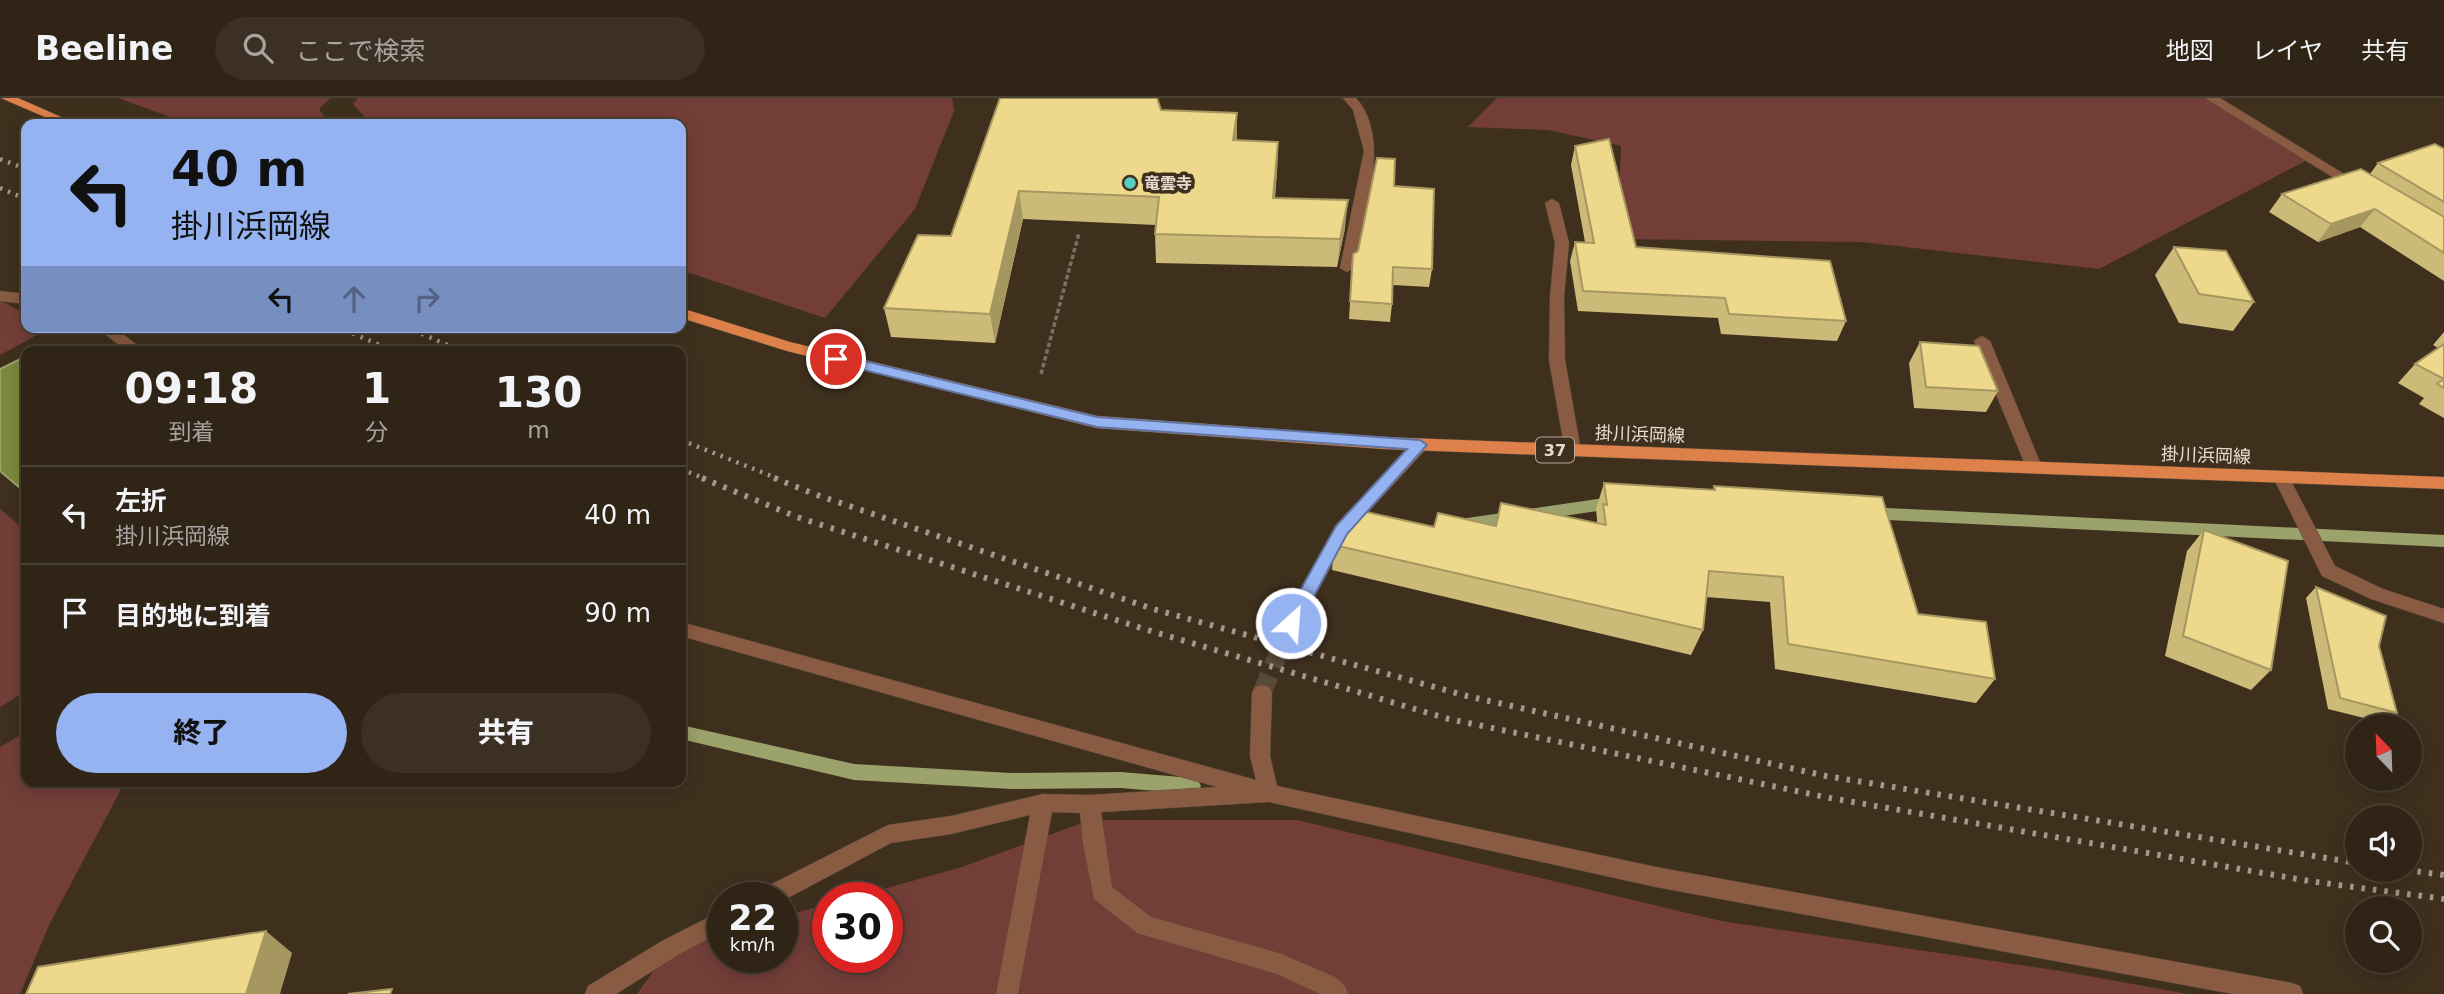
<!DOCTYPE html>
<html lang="ja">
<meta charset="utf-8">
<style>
:root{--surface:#2f2416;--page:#3b3023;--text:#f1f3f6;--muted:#a7a4a1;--line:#4a4135;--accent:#95b2f1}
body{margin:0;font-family:"DejaVu Sans","Noto Sans JP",sans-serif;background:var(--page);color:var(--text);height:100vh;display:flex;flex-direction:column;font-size:26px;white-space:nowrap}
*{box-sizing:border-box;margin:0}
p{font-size:23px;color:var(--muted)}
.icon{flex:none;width:38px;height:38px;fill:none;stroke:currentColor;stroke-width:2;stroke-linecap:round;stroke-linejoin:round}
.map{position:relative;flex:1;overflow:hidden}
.side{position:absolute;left:21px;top:248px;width:665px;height:441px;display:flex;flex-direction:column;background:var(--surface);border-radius:14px;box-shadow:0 4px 18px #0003,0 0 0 2px var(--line)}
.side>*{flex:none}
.top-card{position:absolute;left:21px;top:21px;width:665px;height:214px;border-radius:14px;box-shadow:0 4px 18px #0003,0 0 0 2px var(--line);background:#95b2f1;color:#111;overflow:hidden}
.needle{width:46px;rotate:337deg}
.buttons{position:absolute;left:2345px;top:616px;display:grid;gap:14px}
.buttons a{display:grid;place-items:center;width:77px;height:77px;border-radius:50%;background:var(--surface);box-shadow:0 4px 18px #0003,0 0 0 2px var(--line);font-size:35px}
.speed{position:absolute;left:707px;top:784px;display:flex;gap:14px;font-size:35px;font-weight:700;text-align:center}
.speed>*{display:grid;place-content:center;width:91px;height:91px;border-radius:50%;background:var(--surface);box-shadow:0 4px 18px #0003,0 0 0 2px var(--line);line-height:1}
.speed small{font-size:18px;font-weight:400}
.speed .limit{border:10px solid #d22;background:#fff;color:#111}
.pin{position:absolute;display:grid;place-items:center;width:60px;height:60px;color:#fff;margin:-30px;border:4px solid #fff;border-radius:50%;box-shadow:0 2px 7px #0007}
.me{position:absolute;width:77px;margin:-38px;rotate:26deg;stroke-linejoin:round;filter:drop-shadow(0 0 5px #0008)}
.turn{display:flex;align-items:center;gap:24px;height:147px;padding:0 35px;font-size:32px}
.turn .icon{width:91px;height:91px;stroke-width:2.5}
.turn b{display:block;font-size:49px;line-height:60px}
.lanes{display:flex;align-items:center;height:66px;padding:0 35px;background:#0003;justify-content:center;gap:35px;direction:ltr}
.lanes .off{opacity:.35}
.eta{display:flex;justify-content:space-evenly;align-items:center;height:119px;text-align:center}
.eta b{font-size:42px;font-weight:800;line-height:49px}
.cta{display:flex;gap:14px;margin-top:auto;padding:14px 35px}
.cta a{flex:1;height:80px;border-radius:42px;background:var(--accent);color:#111;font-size:28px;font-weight:800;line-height:80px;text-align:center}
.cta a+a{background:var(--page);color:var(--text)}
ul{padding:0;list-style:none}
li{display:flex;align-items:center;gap:21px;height:98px;padding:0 35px;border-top:2px solid var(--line)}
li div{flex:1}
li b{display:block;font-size:26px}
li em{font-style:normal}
header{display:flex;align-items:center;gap:42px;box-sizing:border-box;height:98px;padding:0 35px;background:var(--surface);border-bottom:2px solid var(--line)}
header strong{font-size:33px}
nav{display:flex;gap:38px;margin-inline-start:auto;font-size:24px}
.search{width:490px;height:63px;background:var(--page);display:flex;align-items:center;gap:18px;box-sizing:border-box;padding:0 24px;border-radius:38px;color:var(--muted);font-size:26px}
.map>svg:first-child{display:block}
.green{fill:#743e38}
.water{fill:#7d893f;stroke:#9ca26b;stroke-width:2}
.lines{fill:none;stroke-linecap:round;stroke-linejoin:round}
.stream{fill:#9ca26b;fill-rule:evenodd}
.minor-tunnel{stroke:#584a39;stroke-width:19;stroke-dasharray:19 10;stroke-linecap:butt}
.minor-casing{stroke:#5a4c3b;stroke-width:1}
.major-casing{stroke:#5a4c3b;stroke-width:1}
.path{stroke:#7c6f60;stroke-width:3.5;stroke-dasharray:4.5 2.5;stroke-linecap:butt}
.minor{fill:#895b42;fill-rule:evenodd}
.major{fill:#dd8049;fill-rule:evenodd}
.rail-far1{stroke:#a3988a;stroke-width:4.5;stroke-dasharray:2.5 6;stroke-linecap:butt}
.rail{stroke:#a3988a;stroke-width:6;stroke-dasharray:3.5 8;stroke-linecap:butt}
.wall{fill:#ccba78}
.shaded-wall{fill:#a69761}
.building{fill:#edd88b;stroke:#a69761;stroke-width:2}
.route{fill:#95b2f1;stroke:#61749d;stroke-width:2}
.poi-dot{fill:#58cec0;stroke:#3f301e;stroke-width:2.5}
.labels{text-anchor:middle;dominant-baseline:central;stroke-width:7;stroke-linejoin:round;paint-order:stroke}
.far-poi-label{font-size:16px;font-weight:bold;fill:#e5dcd1;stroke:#3f301e;text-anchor:start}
.shield{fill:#3f301e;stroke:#b3a89b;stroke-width:2}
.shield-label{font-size:16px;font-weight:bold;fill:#e5dcd1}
.street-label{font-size:18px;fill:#e5dcd1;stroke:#3f301e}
</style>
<header>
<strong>Beeline</strong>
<div class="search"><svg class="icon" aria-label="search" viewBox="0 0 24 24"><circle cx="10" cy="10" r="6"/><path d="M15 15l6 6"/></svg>ここで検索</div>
<nav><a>地図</a><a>レイヤ</a><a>共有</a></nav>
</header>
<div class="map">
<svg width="2444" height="896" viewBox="0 0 2444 896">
<rect width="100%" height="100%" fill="#3f301e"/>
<g class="green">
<path d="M118 0H330L319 11 329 26H190Z"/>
<path d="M358 0H952L954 13 915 111 825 220 681 172V26H371L353 6Z"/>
<path d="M1497 0H2213L2311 60 2099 171 1862 144 1617 141 1621 48 1548 32 1468 29Z"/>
<path d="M0 202 26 217V229L50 230 0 257Z"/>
<path d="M0 411 26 433V593L0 609Z"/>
<path d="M26 634V684H125L50 825 20 896H0V649Z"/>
<path d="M1090 722H1297L1721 823 2055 872 2188 896H637L670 850 723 835V859H782V819L828 806V859H887V800H851L962 769Z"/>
</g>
<path class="water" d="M26 258V395L0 373V271Z"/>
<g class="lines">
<g class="stream">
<path d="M1618 398 1626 404 1618 410 1460 433 1452 427 1460 421Z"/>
<path d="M1867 409 2444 437V449L1867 421 1859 415Z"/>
<path d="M681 627 854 666 1011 675 1121 674 1192 680 1198 682 1201 688 1198 694 1192 696 1121 690 1011 691 854 682 681 641Z"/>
</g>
<path class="minor-tunnel" d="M1262 595 1291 525"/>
<g class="minor-casing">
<g id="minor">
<path d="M1343 0H1356C1393 41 1363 121 1354 170L1347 174 1340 170 1364 53 1353 12Z"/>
<path d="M2205 0H2220L2367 90 2360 94 2355 93Z"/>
<path d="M1552 101 1559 105 1569 145 1564 199 1565 262 1581 353 1573 359 1565 353 1549 262 1550 199 1555 145 1545 105Z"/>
<path d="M0 193 26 196V206L0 203Z"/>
<path d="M96 229H114L146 254H128Z"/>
<path d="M1982 238 1990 243 2042 369 2040 373H2028L2026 369 1974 243Z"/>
<path d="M1420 341 1428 347 1426 351 1348 436 1298 530 1291 532 1284 530 1282 525 1336 427 1414 343Z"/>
<path d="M2281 373 2289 379 2335 468 2383 491 2444 511V525L2371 501 2322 478 2273 379Z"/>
<path d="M681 524 1256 682 1250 658 1252 595 1255 589 1262 587 1269 589 1272 595 1270 658 1277 688 1656 769 2292 885 2300 888 2303 896H2233L1656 789 1269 704 1101 714 1112 789 1151 819 1279 855 1335 879 1345 888 1348 896H1320L1277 876 1137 835 1094 801 1083 745 1080 715 1052 714 1018 896H996L1030 717 951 736 891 745 782 803V800H755L758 793 888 727 951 718 1043 696 1090 697 1217 689 681 538Z"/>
<path d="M723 812V833L678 857 616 896H585L588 888 662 843Z"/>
</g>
</g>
<g class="major-casing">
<g id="major">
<path d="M1 0H18L77 26H61Z"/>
<path d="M681 210 790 244 1097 318 1383 339 2444 379V391L1383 351 1097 330 787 253 681 220Z"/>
</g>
</g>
<path class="path" d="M1041 276 1079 135"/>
<use href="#minor" class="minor"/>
<use href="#major" class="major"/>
<g class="rail-far1">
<path d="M0 61 26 71"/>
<path d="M0 90 26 101"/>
<path d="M337 229 397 254"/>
<path d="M406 229 464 254"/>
<path d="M681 342 779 381"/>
<path d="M681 371 706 381"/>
</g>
<g class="rail">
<path d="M702 380 797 419 1141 530 1449 621 1830 700 2309 783 2444 801"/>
<path d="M774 380 817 397 1153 511 1467 598 1826 678 2357 765"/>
<path d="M2406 772 2444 777"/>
</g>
</g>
<g class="wall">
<path d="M1000 0 1161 12 1237 42 1278 44 1277 73 1275 100 1345 130 1337 169 1156 165 1155 136 1156 127 1023 121 995 245 891 239 884 210 951 138Z"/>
<path d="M1575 48 1636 149 1846 223 1837 243 1721 236 1718 220 1578 213 1570 163 1575 144H1585L1571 67Z"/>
<path d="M2444 51V183L2360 129 2318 144 2269 114 2282 96 2370 76 2378 65Z"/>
<path d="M1394 88 1432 171 1429 189 1393 187 1392 206 1390 224 1349 221 1353 156 1358 153Z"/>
<path d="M2174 149 2254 204 2233 233 2179 225 2155 177Z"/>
<path d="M2444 234V320L2419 306 2424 300 2398 285 2415 266 2438 250 2433 247Z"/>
<path d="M1920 244 1998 293 1986 314 1914 310 1909 265Z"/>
<path d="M1604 385 1713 392 1714 388 1918 516 1995 581 1976 605 1775 571 1770 504 1706 499 1703 532 1691 557 1332 472 1334 447 1434 429 1597 425V422L1596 411Z"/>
<path d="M2204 432 2271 572 2251 592 2165 558 2187 453Z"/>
<path d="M2316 489 2379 548 2397 615 2384 625 2328 611 2306 500Z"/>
</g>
<g class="shaded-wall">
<path d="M1237 15V43L1233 42Z"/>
<path d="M1278 44 1277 73 1272 129 1273 100Z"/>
<path d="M1019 93 1023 121 995 245 990 216Z"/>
<path d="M1348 102 1345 130 1337 169 1340 141Z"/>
<path d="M2375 111 2360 129 2318 144 2331 126Z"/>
<path d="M266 833 292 855 280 896H246Z"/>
</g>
<g class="building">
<path d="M1000 0H1157L1161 12 1237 15 1233 42 1278 44 1273 100 1348 102 1340 141 1155 136 1159 99 1019 93 990 216 884 210 918 137 951 138Z"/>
<path d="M1609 41 1636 149 1830 163 1846 223 1729 216 1725 200 1583 193 1575 144 1594 145 1575 48Z"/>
<path d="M2435 46 2444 51V104L2378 65Z"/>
<path d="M1377 60 1395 61 1394 88 1434 91 1432 171 1393 169 1392 206 1350 203 1353 156 1358 153Z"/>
<path d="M2361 71 2444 119V155L2375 111 2331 126 2282 96Z"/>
<path d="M2174 149 2226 153 2254 204 2199 196Z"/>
<path d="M1920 244 1979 248 1998 293 1926 289Z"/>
<path d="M2444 246V281L2415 266Z"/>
<path d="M2444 281V290L2437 286Z"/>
<path d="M1604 385 1715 392 1714 388 1882 399 1918 516 1986 524 1995 581 1788 546 1783 479 1709 473 1703 532 1334 447 1353 411 1434 429 1438 415 1496 428 1501 405 1606 427 1603 406 1607 407Z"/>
<path d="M2204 432 2288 463 2271 572 2183 538Z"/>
<path d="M2316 489 2386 518 2379 548 2397 615 2340 600Z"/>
<path d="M266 833 246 896H26L38 869Z"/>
<path d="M392 891 390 896H348Z"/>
</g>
<path class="route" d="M836 256 1097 319 1420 342 1427 347 1347 436 1297 530H1285L1282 525 1336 428 1407 351 1097 329 831 264V257Z"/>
<circle class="poi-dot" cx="1130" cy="85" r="7"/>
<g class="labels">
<g class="far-poi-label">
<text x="1144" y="85">竜雲寺</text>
</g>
<rect class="shield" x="1536" y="339.5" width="38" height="25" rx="5"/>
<g class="shield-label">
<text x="1555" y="352">37</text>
</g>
<g class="street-label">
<text transform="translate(1640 336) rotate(2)">掛川浜岡線</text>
<text transform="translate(2206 357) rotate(2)">掛川浜岡線</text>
</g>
</g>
</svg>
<div class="buttons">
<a><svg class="needle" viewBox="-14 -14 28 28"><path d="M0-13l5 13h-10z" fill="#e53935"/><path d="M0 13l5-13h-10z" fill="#a7a4a1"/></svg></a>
<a><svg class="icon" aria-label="sound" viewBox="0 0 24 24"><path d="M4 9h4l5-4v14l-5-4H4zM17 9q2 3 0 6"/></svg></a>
<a><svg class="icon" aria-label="search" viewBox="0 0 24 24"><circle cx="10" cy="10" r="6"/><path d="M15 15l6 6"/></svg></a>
</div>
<div class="speed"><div>22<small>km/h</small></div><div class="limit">30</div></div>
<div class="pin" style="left:836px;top:261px;background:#d93025"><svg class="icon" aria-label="arrive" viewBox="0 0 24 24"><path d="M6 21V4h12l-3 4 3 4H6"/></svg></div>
<svg class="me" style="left:1291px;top:525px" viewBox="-20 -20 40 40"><circle r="17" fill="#95b2f1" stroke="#fff" stroke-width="3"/><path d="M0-11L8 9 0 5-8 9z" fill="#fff"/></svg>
<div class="top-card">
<div class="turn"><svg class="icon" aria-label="left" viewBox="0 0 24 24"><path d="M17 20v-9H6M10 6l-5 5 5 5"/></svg><div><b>40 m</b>掛川浜岡線</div></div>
<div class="lanes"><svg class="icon" aria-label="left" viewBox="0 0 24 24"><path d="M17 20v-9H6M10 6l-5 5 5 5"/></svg><svg class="icon off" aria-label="ahead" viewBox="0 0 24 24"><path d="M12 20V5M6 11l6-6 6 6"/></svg><svg class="icon off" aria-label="right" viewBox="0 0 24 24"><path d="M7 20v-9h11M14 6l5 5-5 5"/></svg></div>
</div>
<section class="side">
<div class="eta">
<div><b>09:18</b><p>到着</p></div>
<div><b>1</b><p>分</p></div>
<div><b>130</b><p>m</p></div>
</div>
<ul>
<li><svg class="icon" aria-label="left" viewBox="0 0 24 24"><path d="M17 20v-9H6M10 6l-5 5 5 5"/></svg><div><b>左折</b><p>掛川浜岡線</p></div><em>40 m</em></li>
<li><svg class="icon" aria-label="arrive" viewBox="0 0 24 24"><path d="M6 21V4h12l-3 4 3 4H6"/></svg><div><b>目的地に到着</b></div><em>90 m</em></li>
</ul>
<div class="cta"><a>終了</a><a>共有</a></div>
</section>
</div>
